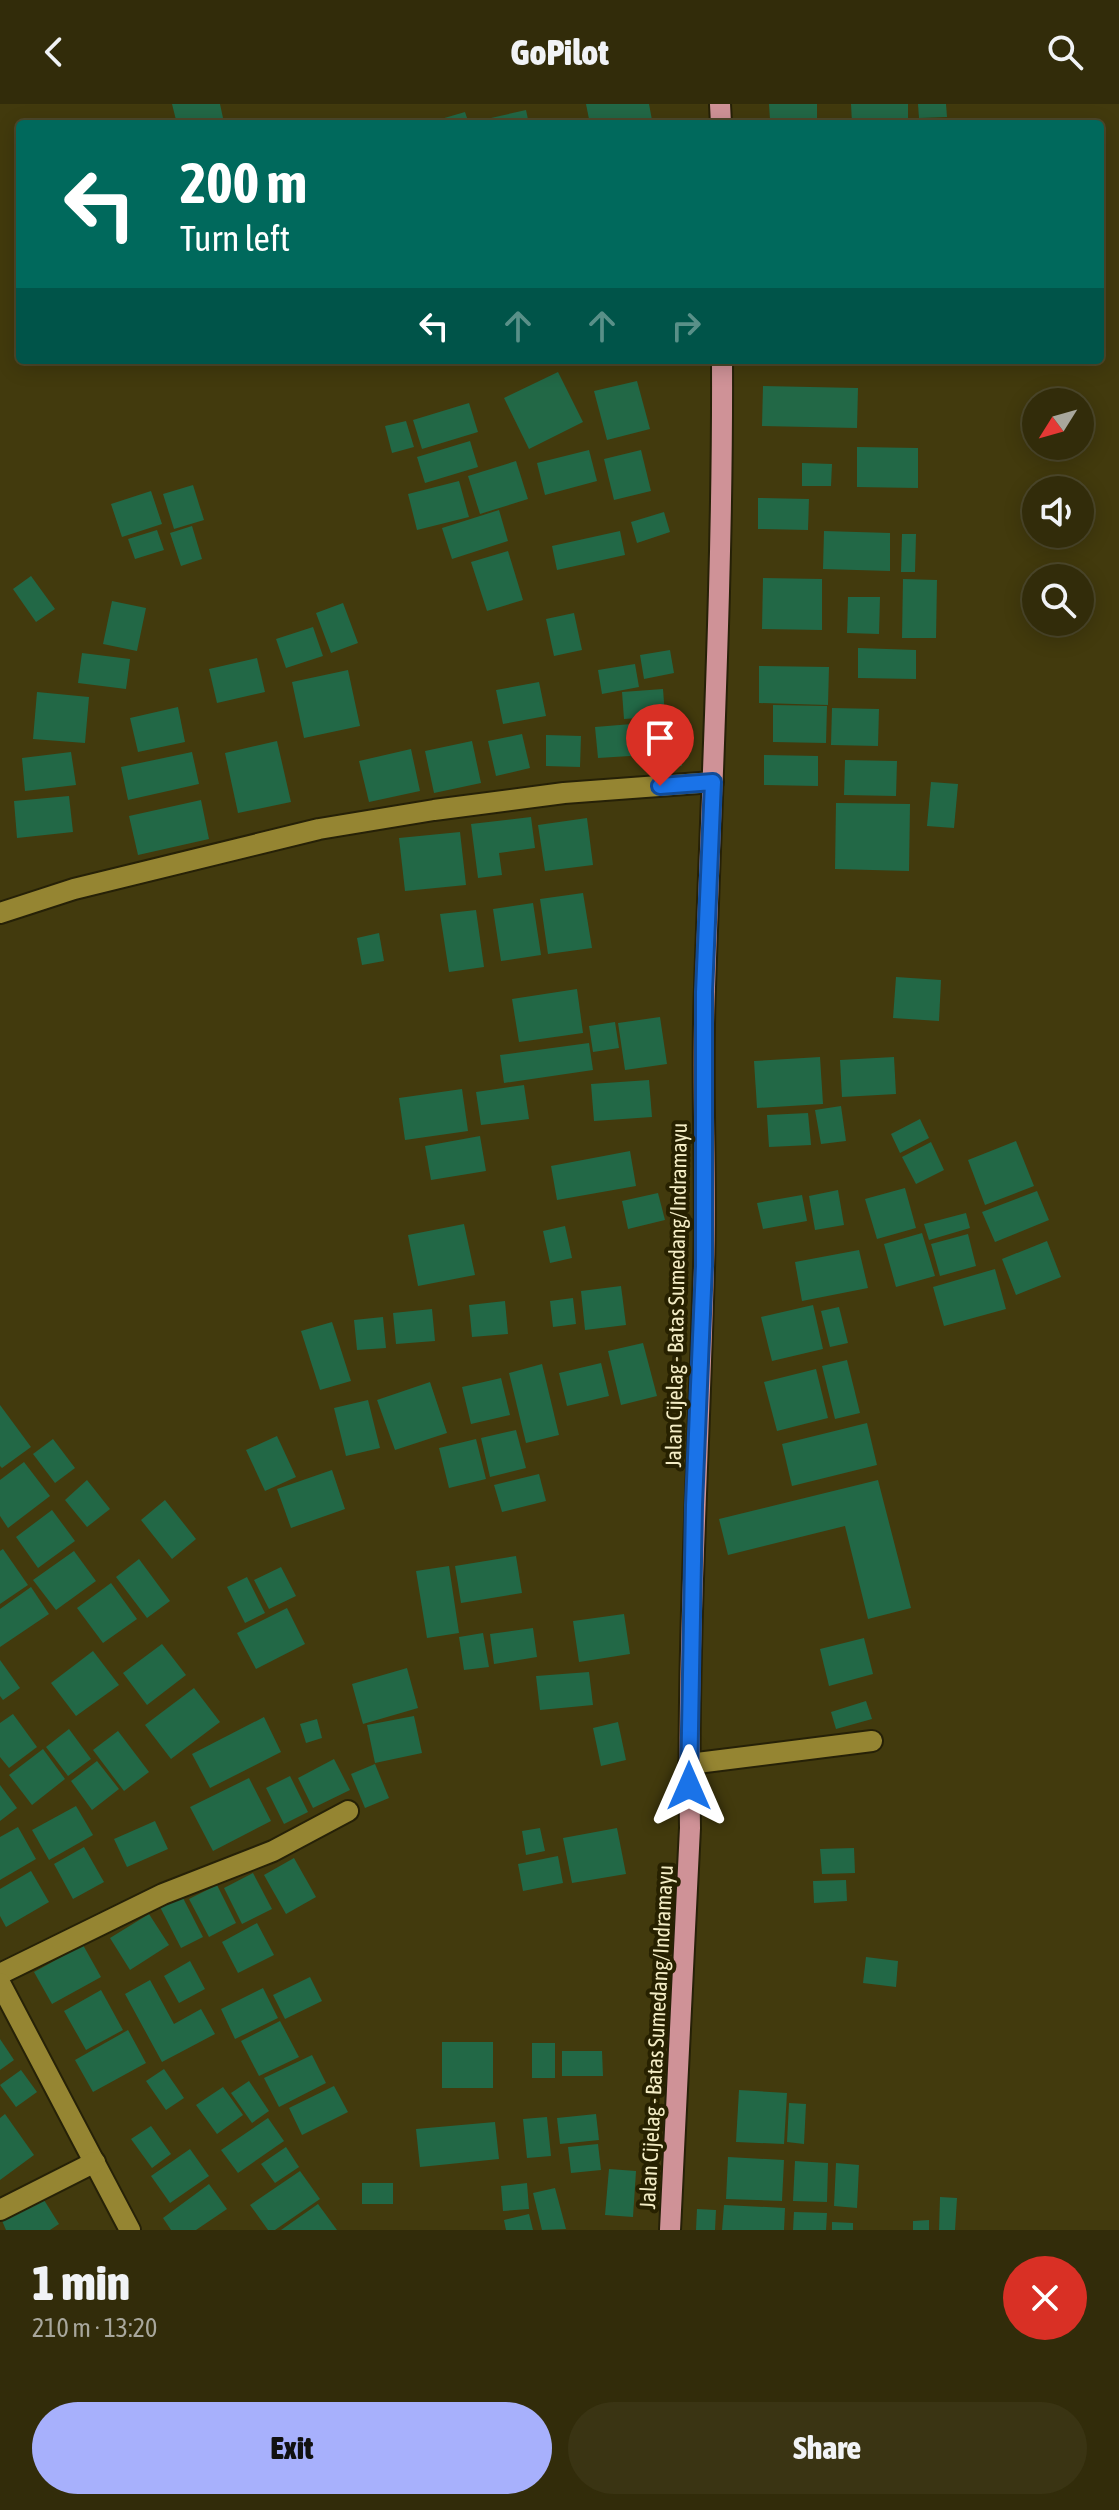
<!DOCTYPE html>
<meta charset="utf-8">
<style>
:root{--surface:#322c0a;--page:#3a3413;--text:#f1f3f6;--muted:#a8a79c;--line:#4d482b;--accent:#a7b0fc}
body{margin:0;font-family:"Asap Condensed",sans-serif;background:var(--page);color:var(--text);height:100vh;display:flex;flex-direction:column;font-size:30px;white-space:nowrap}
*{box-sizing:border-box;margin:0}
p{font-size:26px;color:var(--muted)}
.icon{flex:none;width:44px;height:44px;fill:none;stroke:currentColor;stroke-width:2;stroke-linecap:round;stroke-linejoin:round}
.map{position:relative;height:2126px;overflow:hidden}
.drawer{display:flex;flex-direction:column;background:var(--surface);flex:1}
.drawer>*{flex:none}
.guide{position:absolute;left:16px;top:16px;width:1088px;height:244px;border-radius:8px;box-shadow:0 4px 20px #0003,0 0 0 2px var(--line);background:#00695c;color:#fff;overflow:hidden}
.needle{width:52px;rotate:233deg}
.buttons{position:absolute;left:1022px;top:284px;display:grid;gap:16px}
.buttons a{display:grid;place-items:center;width:72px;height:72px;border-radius:50%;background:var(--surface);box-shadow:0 4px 20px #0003,0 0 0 2px var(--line);font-size:40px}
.pin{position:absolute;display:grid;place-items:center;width:68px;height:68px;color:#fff;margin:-82px -34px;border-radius:50% 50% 50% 0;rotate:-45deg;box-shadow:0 0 8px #0007}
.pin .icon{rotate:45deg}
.me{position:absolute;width:88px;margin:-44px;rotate:0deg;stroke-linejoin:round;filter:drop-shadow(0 0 6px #0008)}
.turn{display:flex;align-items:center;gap:28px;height:168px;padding:0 32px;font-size:36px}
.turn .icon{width:104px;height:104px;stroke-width:2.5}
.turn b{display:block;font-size:56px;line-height:68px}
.lanes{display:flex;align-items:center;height:76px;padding:0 32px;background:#0003;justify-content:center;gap:40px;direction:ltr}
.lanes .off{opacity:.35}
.round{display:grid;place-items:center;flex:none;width:84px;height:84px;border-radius:42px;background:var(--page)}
.head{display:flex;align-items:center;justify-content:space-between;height:136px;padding:0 32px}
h1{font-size:48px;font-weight:800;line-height:60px}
.action{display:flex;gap:16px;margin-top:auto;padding:16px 32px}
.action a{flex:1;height:92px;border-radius:48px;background:var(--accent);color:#111;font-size:32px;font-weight:800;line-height:92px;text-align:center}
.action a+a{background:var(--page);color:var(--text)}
header{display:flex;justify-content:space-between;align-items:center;height:104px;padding:0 32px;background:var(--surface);font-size:36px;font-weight:800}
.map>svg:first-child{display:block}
.building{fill:#226846}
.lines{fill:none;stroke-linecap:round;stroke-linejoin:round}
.minor-casing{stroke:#262107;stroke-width:24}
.major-casing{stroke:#262107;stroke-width:24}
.minor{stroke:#958532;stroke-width:20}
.major{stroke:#cf9297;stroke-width:20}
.route-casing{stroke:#114b97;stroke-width:20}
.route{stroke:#1a73e8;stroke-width:14}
.labels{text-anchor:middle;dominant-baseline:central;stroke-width:8;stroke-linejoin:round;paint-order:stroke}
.street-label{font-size:22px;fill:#f4edc5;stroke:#272100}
</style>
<header><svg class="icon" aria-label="back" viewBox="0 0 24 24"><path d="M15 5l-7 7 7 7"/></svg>GoPilot<svg class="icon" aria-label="search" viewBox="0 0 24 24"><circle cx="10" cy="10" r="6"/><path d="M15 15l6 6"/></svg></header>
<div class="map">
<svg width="1119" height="2126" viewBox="0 0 1119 2126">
<rect width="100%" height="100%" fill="#423a0d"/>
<g class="building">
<path d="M172 0H220L223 14 201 20H177Z"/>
<path d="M586 0H649L652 16 629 20H590Z"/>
<path d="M769 0H817V14L770 16Z"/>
<path d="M851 0H908V17L852 19Z"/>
<path d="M918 0H946L947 13 919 14Z"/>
<path d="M526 6 529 20H483L482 16Z"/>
<path d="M465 8 469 20H435L434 17Z"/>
<path d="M558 268 583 318 529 345 504 294Z"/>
<path d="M637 277 650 325 607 336 594 287Z"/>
<path d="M763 282 858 284 857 324 762 322Z"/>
<path d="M469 299 478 328 422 345 413 316Z"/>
<path d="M406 317 414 343 392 349 385 322Z"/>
<path d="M470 337 478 363 425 379 417 353Z"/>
<path d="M857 343 918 344V384L857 383Z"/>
<path d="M589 346 597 377 545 391 537 359Z"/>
<path d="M641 346 651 387 614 396 604 355Z"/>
<path d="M516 357 528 395 480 410 468 372Z"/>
<path d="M802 359 832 360 831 382H802Z"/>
<path d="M459 377 469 413 417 426 408 390Z"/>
<path d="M193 381 204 416 174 425 163 390Z"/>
<path d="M151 387 162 420 122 433 111 400Z"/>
<path d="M758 394 809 395 808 426 758 425Z"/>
<path d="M499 406 508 437 452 455 442 424Z"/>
<path d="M664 408 670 428 637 439 631 418Z"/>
<path d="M192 422 202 455 181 462 170 429Z"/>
<path d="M157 426 164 446 135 455 128 435Z"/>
<path d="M620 427 625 451 557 466 552 442Z"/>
<path d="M824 427 890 429V467L823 465Z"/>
<path d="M902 430H916L915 468H901Z"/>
<path d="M508 447 523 496 487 507 471 458Z"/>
<path d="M31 472 55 505 36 518 13 485Z"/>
<path d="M763 474 822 475V526L762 525Z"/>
<path d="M903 475 937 476 936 534H902Z"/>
<path d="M848 493H880L879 530 847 529Z"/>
<path d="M112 497 146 504 137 547 103 540Z"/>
<path d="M343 499 358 539 331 549 316 509Z"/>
<path d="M574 509 582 546 554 552 546 515Z"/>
<path d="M313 523 323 552 286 564 276 535Z"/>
<path d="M858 544 916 546V575L858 574Z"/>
<path d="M670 546 674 569 644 575 640 551Z"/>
<path d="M82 549 130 555 126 585 78 579Z"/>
<path d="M257 554 265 588 217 599 209 565Z"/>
<path d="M635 560 639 583 602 590 598 566Z"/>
<path d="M759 562 829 563 828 601 759 599Z"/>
<path d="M348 566 360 622 304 634 292 578Z"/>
<path d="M539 578 546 612 503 620 496 586Z"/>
<path d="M663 585 665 612 624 615 622 588Z"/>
<path d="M37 588 89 593 85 639 33 635Z"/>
<path d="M773 601 827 602 826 639 773 638Z"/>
<path d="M178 603 185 638 138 648 130 614Z"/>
<path d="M832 604 879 605 878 642 831 641Z"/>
<path d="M644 619 646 651 598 654 595 623Z"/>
<path d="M522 630 530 664 496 672 488 637Z"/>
<path d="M546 631 581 632 580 663 546 662Z"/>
<path d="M277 637 291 698 238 709 225 649Z"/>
<path d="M472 637 481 679 434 689 425 647Z"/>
<path d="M680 644 682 662 651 664 650 646Z"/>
<path d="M411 645 420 687 369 698 359 657Z"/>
<path d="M71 648 76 681 25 687 22 654Z"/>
<path d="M192 648 199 680 128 696 121 663Z"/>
<path d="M764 651 818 652V682L764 681Z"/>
<path d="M845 656 897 657 896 692 844 691Z"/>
<path d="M931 678 958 680 954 724 927 722Z"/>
<path d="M69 692 73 728 17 734 14 697Z"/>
<path d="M201 696 209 735 138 751 129 712Z"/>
<path d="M836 699 910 700 909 767 835 765Z"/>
<path d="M531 713 535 744 499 749 502 771 478 774 471 720Z"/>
<path d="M587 714 593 761 545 767 538 721Z"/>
<path d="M460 728 466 781 405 787 399 734Z"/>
<path d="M583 789 592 844 548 850 540 795Z"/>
<path d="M533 799 541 851 501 857 493 805Z"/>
<path d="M476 806 484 863 449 868 440 810Z"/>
<path d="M379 829 384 857 362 861 357 834Z"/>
<path d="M896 873 941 876 939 917 893 914Z"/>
<path d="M577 885 583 929 519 938 512 895Z"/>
<path d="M660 913 667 960 625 966 618 919Z"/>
<path d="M615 918 619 944 593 948 589 922Z"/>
<path d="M589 939 593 966 504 979 500 951Z"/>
<path d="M820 953 823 1000 757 1004 754 957Z"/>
<path d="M894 953 896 990 842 993 840 956Z"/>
<path d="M649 976 652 1013 594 1017 591 980Z"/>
<path d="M524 981 529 1015 481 1021 476 988Z"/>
<path d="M462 985 468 1027 405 1036 399 994Z"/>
<path d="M841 1002 846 1037 821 1040 815 1006Z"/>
<path d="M808 1009 811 1041 769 1043 767 1011Z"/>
<path d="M920 1015 929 1034 900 1049 891 1030Z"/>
<path d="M480 1032 486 1067 431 1076 425 1042Z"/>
<path d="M1016 1037 1034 1082 985 1101 968 1056Z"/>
<path d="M931 1038 944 1066 916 1080 902 1053Z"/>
<path d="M630 1047 636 1082 557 1096 551 1062Z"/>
<path d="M905 1084 916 1124 877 1135 865 1095Z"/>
<path d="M838 1086 844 1121 815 1126 809 1092Z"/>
<path d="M1037 1087 1049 1116 995 1138 982 1108Z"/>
<path d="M658 1089 665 1116 628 1125 622 1097Z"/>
<path d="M802 1091 807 1117 763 1125 757 1099Z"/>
<path d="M966 1109 970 1124 929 1136 924 1120Z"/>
<path d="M464 1120 475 1171 418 1182 408 1131Z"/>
<path d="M565 1122 572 1154 550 1159 543 1127Z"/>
<path d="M922 1129 935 1172 896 1183 884 1140Z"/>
<path d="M968 1130 976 1162 940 1172 931 1140Z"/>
<path d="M1047 1137 1061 1173 1016 1191 1002 1155Z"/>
<path d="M859 1146 868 1184 802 1197 795 1158Z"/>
<path d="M995 1165 1006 1205 944 1222 933 1183Z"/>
<path d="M621 1182 626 1221 585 1226 581 1187Z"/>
<path d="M573 1194 576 1220 553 1223 550 1197Z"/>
<path d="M505 1197 508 1230 472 1233 469 1201Z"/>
<path d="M813 1201 823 1245 772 1257 761 1213Z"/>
<path d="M839 1203 848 1239 830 1243 821 1207Z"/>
<path d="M432 1205 435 1237 396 1240 393 1209Z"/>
<path d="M383 1213 386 1244 357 1246 354 1216Z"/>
<path d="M332 1218 351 1277 320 1286 301 1227Z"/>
<path d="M643 1239 657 1292 621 1301 608 1247Z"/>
<path d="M847 1256 860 1309 835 1315 822 1262Z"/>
<path d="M601 1259 609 1292 567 1302 559 1269Z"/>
<path d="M542 1260 559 1331 526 1339 509 1269Z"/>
<path d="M816 1265 828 1314 777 1327 764 1278Z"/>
<path d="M501 1274 510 1311 471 1320 462 1283Z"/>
<path d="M430 1278 447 1329 395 1346 377 1296Z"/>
<path d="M368 1296 380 1344 346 1352 334 1304Z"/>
<path d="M0 1301 31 1343 2 1364 0 1362Z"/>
<path d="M867 1319 877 1361 792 1382 782 1340Z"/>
<path d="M516 1326 526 1364 490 1373 481 1334Z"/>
<path d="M277 1332 296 1373 265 1387 246 1346Z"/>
<path d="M53 1335 75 1364 55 1379 33 1350Z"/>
<path d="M476 1335 486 1375 449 1384 439 1344Z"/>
<path d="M24 1358 50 1392 8 1424 0 1412V1376Z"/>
<path d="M332 1366 345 1405 291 1424 277 1385Z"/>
<path d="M539 1370 546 1397 502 1408 494 1381Z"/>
<path d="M87 1376 110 1405 87 1423 65 1396Z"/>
<path d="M878 1376 911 1504 868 1515 845 1422 728 1451 719 1415Z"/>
<path d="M165 1396 196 1435 172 1455 141 1416Z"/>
<path d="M52 1406 75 1437 38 1464 16 1433Z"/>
<path d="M3 1445 28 1481 0 1500V1447Z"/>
<path d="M74 1447 96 1477 56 1506 33 1476Z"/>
<path d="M516 1452 522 1489 461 1499 455 1462Z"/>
<path d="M139 1455 170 1497 147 1514 116 1473Z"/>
<path d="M449 1462 459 1529 427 1534 416 1467Z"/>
<path d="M281 1463 296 1492 269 1505 254 1476Z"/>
<path d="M247 1473 265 1509 245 1519 227 1483Z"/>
<path d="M111 1479 137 1515 103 1539 77 1504Z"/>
<path d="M31 1483 49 1510 0 1543V1505Z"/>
<path d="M287 1504 305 1540 256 1565 237 1529Z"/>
<path d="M624 1510 630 1550 579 1558 573 1517Z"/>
<path d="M533 1524 537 1553 494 1560 490 1530Z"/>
<path d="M483 1529 489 1563 464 1566 459 1533Z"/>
<path d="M864 1534 873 1570 829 1582 820 1545Z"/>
<path d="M162 1540 186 1571 147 1601 123 1569Z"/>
<path d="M93 1547 119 1581 76 1612 51 1579Z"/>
<path d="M0 1556 20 1584 3 1596 0 1592Z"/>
<path d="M407 1564 418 1604 363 1620 352 1580Z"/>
<path d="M589 1568 593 1601 540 1606 536 1572Z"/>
<path d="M194 1584 220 1618 171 1655 145 1621Z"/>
<path d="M866 1597 872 1615 836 1625 831 1608Z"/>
<path d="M13 1610 37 1643 9 1664 0 1653V1619Z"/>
<path d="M414 1612 422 1649 375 1659 367 1621Z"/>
<path d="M264 1613 281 1648 210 1684 192 1650Z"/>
<path d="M317 1615 322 1634 306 1639 300 1620Z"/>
<path d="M618 1618 626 1656 601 1662 593 1624Z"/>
<path d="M69 1625 91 1655 68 1672 46 1643Z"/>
<path d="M118 1627 149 1668 124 1687 93 1646Z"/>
<path d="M43 1645 65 1675 32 1701 9 1671Z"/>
<path d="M334 1655 350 1686 313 1704 298 1674Z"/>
<path d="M97 1657 119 1685 92 1706 71 1677Z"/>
<path d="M375 1660 389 1694 365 1704 351 1670Z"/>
<path d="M290 1672 308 1708 284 1720 266 1684Z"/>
<path d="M249 1674 271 1717 213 1747 190 1703Z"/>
<path d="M0 1681 17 1704 0 1717Z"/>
<path d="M76 1702 93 1731 49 1756 32 1726Z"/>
<path d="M155 1717 168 1745 127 1763 114 1735Z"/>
<path d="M18 1723 36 1755 0 1776V1733Z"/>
<path d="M540 1724 545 1747 526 1751 522 1727Z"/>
<path d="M617 1724 626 1770 572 1779 563 1734Z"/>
<path d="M84 1743 104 1778 73 1795 54 1760Z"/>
<path d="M854 1744 855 1769 822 1770 820 1745Z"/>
<path d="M558 1752 563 1779 523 1787 518 1760Z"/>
<path d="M294 1754 316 1793 286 1810 264 1771Z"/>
<path d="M31 1767 49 1798 6 1823 0 1812V1785Z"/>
<path d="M253 1769 272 1805 242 1820 224 1784Z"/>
<path d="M846 1776 847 1797 814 1799 813 1777Z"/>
<path d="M217 1781 236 1819 209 1833 189 1795Z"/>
<path d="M182 1792 203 1833 181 1844 160 1803Z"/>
<path d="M149 1810 169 1841 130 1866 110 1834Z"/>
<path d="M257 1819 274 1851 238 1869 222 1838Z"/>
<path d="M83 1841 101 1873 52 1900 34 1868Z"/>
<path d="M866 1853 898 1857 896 1883 863 1879Z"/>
<path d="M190 1857 205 1885 179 1899 164 1872Z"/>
<path d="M310 1873 322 1897 285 1915 273 1891Z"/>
<path d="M150 1876 174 1920 201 1905 215 1930 162 1958 125 1890Z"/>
<path d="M263 1884 278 1914 235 1935 221 1905Z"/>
<path d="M101 1886 123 1926 86 1946 64 1907Z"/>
<path d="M280 1917 299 1953 259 1972 241 1937Z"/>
<path d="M128 1926 146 1959 93 1988 75 1956Z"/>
<path d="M0 1935 14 1956 0 1966Z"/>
<rect x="442" y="1938" width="51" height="46"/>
<rect x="532" y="1939" width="23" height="35"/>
<path d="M562 1947H602L603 1972H562Z"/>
<path d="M312 1951 326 1979 279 2003 264 1974Z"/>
<path d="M164 1965 184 1994 166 2006 146 1977Z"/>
<path d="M21 1966 37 1988 16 2003 0 1981Z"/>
<path d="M249 1977 269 2007 252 2019 231 1989Z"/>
<path d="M334 1982 348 2008 302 2031 289 2004Z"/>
<path d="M223 1983 243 2011 217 2030 196 2001Z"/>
<path d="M739 1986 787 1989 784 2040 736 2038Z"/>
<path d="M789 1999 806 2000 804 2040 787 2038Z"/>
<path d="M5 2010 34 2051 0 2076V2014Z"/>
<path d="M596 2010 599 2036 560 2040 557 2014Z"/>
<path d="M547 2013 551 2052 527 2054 523 2015Z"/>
<path d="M268 2014 284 2037 238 2069 221 2046Z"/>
<path d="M495 2018 499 2055 420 2063 416 2025Z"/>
<path d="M151 2022 171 2050 152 2064 131 2035Z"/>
<path d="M598 2040 601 2066 571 2069 568 2043Z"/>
<path d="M286 2043 299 2063 275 2079 261 2060Z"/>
<path d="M190 2045 209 2072 170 2099 151 2072Z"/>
<path d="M728 2053 784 2056 782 2097 726 2095Z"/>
<path d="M795 2057 828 2059 827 2098 793 2097Z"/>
<path d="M836 2059 859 2061 857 2104 834 2102Z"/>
<path d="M609 2065 636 2067 633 2113 605 2111Z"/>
<path d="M300 2067 320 2095 275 2126H268L250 2101Z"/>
<rect x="362" y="2079" width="31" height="21"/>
<path d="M527 2079 529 2105 503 2107 501 2082Z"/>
<path d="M209 2080 227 2105 196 2126H171L163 2114Z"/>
<path d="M555 2084 566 2125 542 2126 533 2089Z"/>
<path d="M39 2088 59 2120 50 2126H6L0 2112Z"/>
<path d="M940 2093 957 2094 955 2126H939Z"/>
<path d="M318 2100 337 2126H281Z"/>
<path d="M724 2101 785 2104 784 2126H722Z"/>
<path d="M697 2105 716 2106 715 2126H696Z"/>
<path d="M794 2108 827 2109 826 2126H793Z"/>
<path d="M529 2110 533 2126H506L504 2116Z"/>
<path d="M929 2116V2126H913V2117Z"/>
<path d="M832 2118 853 2119V2126H832Z"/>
</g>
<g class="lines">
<g class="minor-casing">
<g id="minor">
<path d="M0 809 74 785 319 725 434 706 564 689 713 678"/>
<path d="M689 1660 872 1637"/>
<path d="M0 1870 163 1790 273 1747 348 1707"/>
<path d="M0 1879 130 2126"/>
<path d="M0 2106 95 2058"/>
</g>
</g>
<g class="major-casing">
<g id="major">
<path d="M720 0 721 20"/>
<path d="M670 2126 690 1724C687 1537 699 1351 704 1164 707 1070 701 977 705 883 712 674 723 465 722 256"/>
</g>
</g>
<use href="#minor" class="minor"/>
<use href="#major" class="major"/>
</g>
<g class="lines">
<g class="route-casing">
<path id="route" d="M660 682 713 678 704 888V1162L694 1401 689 1682"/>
</g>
<use href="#route" class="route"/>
</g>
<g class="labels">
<g class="street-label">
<text transform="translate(676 1191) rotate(-89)">Jalan Cijelag - Batas Sumedang/Indramayu</text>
<text transform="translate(656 1933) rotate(-87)">Jalan Cijelag - Batas Sumedang/Indramayu</text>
</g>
</g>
</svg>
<div class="buttons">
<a><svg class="needle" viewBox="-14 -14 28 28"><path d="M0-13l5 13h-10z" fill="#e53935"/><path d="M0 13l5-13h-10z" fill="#a8a79c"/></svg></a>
<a><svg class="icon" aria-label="sound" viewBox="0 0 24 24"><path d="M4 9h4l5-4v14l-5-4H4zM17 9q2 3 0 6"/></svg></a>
<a><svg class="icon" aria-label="search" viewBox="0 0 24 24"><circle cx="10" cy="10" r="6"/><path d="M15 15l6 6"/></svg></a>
</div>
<div class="pin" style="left:660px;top:682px;background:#d93025"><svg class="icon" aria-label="arrive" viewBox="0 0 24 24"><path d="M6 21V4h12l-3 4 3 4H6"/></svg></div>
<svg class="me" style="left:689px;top:1682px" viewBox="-20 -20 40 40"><path d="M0-17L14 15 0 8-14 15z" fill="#1a73e8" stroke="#fff" stroke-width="4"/></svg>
<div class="guide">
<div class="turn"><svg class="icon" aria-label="left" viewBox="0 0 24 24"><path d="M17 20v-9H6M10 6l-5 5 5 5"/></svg><div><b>200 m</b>Turn left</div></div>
<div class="lanes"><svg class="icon" aria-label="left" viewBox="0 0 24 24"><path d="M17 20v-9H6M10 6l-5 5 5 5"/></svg><svg class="icon off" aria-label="ahead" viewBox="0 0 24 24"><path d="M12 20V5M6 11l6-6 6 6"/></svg><svg class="icon off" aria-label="ahead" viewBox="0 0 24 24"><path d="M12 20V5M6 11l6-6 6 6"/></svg><svg class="icon off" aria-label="right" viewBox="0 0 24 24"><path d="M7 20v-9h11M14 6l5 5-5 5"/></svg></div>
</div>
</div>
<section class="drawer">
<div class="head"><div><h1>1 min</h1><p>210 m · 13:20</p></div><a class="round" style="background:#d93025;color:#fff"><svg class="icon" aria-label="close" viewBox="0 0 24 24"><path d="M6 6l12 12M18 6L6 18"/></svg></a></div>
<div class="action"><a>Exit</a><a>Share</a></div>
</section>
